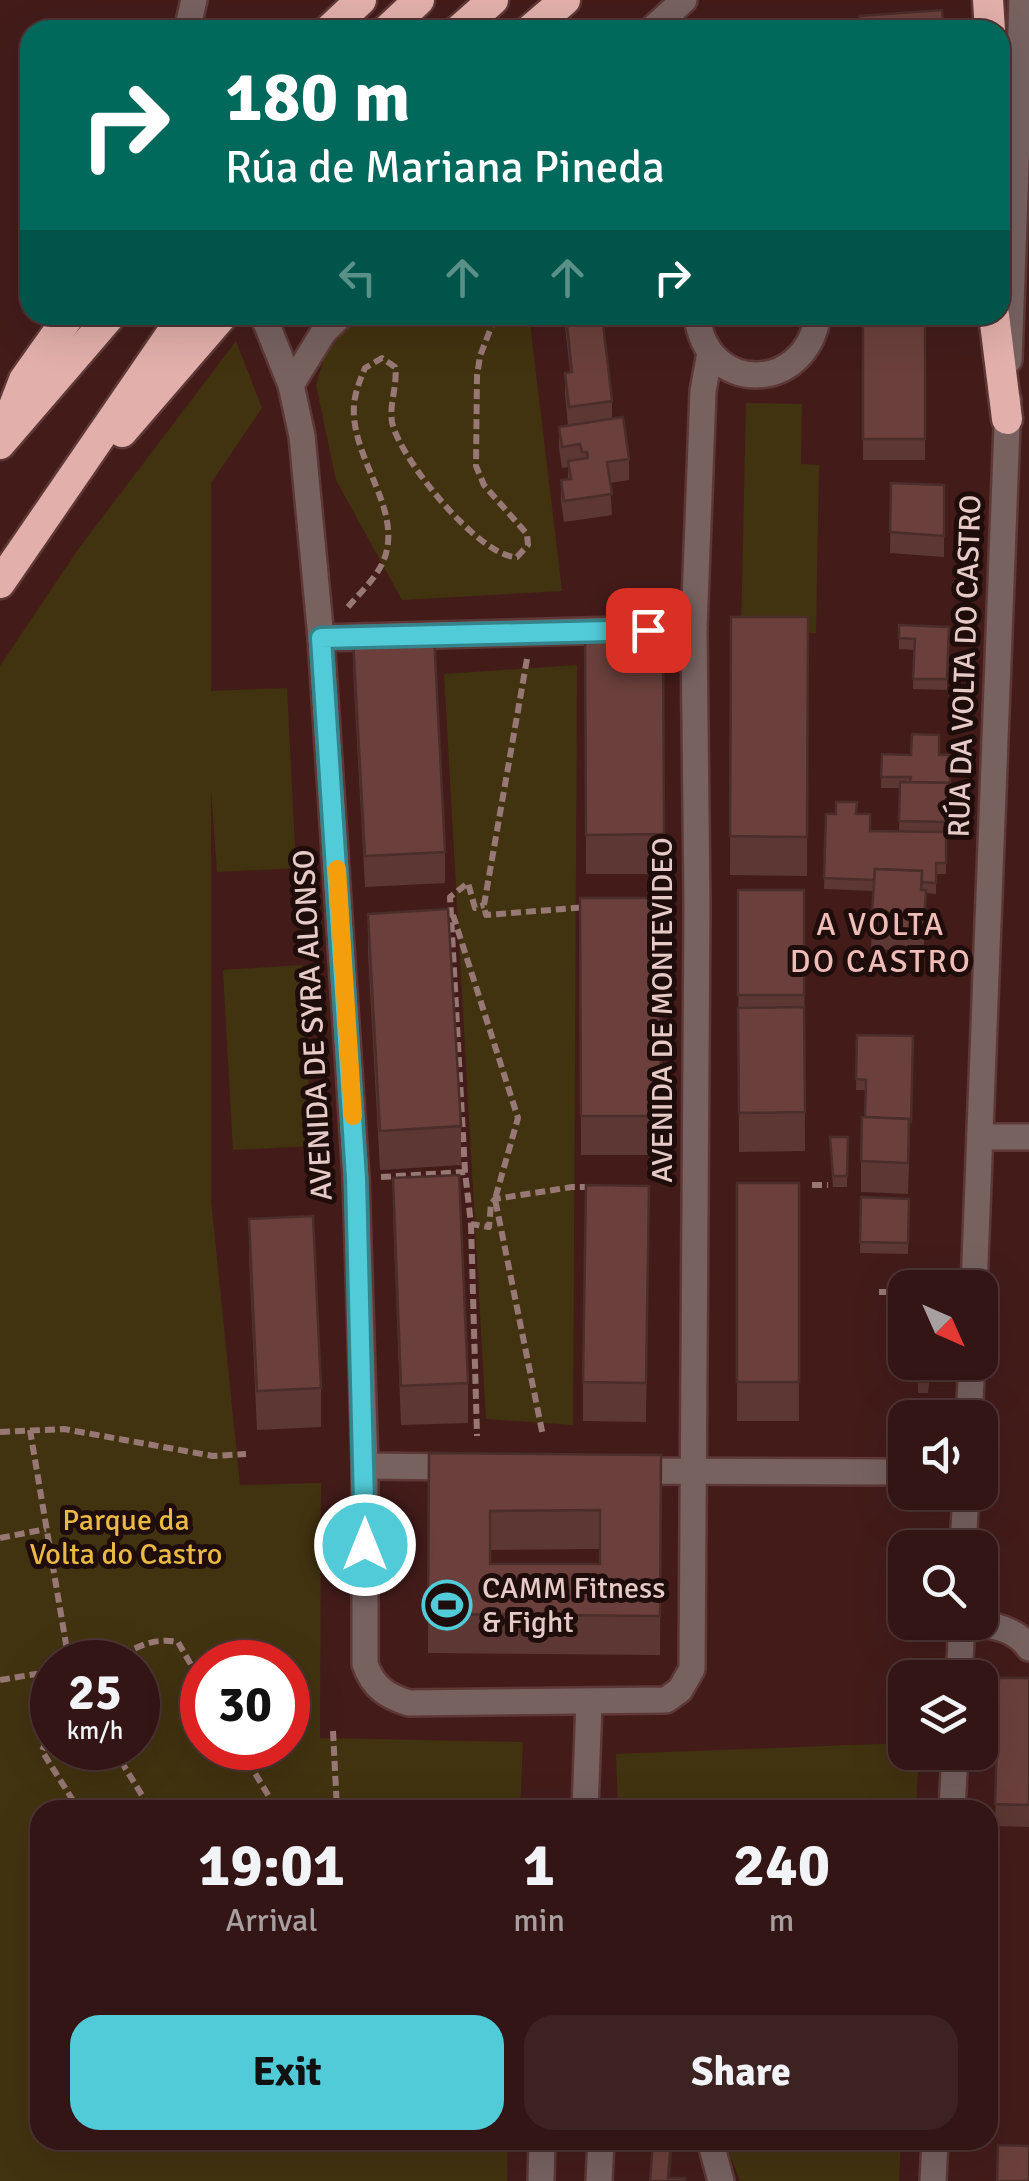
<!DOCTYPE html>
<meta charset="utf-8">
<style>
:root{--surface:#321514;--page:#3d2222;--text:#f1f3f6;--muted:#a89fa0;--line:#4d3434;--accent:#52cbd8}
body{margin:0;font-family:Signika,sans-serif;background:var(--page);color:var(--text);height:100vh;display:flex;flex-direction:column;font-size:38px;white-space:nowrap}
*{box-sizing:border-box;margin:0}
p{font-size:32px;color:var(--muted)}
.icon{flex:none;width:55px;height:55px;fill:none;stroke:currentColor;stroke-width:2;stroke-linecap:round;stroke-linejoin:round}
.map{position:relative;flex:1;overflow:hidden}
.details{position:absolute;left:30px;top:1800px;width:968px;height:350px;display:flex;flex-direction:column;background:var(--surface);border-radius:30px;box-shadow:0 10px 40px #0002,0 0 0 2px var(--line)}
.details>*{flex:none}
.guide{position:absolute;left:20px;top:20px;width:990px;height:305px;border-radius:30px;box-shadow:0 10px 40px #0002,0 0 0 2px var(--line);background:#00695c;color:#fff;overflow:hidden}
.needle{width:65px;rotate:135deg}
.fabs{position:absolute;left:888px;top:1270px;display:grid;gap:20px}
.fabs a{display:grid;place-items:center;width:110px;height:110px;border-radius:20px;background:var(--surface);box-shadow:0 10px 40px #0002,0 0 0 2px var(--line);font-size:50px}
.speed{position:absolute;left:30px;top:1640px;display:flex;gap:20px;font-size:50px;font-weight:700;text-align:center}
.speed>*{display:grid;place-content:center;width:130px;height:130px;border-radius:50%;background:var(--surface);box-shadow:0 10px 40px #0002,0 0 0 2px var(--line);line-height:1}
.speed small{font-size:25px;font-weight:400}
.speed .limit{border:15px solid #d22;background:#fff;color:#111}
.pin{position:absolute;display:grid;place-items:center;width:85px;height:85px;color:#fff;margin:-42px;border-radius:20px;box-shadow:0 5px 15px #0006}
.me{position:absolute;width:110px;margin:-55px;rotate:0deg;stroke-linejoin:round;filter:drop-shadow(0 0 8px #0008)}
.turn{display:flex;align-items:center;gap:35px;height:210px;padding:0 40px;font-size:45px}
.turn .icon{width:130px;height:130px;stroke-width:2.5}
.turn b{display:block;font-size:70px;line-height:85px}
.lanes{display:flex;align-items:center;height:95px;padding:0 40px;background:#0003;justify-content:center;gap:50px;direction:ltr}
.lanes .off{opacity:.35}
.eta{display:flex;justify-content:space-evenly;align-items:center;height:170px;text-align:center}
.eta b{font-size:60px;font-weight:700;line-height:70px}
.cta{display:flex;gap:20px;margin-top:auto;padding:20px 40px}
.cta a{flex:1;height:115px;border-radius:30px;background:var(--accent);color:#111;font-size:40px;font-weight:700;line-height:115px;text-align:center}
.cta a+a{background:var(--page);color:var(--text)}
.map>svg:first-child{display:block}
.green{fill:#423310;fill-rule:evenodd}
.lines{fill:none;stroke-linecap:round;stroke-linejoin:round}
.minor-casing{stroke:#5d3836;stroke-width:30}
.highway-casing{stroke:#5d3836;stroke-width:35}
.path{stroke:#987875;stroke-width:6;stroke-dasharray:10 5;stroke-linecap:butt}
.minor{stroke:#776260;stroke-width:25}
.highway{stroke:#e2afaa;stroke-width:30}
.wall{fill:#5c3734;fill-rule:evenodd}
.shaded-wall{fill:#4b2d2a}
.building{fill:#6b403c;stroke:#4b2d2a;stroke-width:2.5;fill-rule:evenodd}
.route-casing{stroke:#35848c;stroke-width:25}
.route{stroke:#52cbd8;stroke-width:18}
.slow{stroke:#f59e0b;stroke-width:18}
.labels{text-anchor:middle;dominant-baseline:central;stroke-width:10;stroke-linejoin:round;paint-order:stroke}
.street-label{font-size:30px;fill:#e5cac7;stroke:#1e0d0b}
.park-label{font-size:30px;fill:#e9b845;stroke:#1e0d0b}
.poi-label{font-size:30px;fill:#e5cac7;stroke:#1e0d0b;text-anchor:start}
.neighbourhood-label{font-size:32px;letter-spacing:2.5px;fill:#f0bcb7;stroke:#1e0d0b}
</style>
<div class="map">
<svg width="1029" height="2181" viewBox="0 0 1029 2181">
<rect width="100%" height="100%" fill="#431c1a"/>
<g class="green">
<path d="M358 315H529L562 591 402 600 336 480 316 385 325 355Z"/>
<path d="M236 341 262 408 211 483V691L287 688 296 868 217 872 211 789V1200L240 1485 321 1483 320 1738 523 1742 520 1810H40V2140H508L507 2181H0V666L77 551ZM52 1662H138V1748H52ZM288 1662V1748H202V1662Z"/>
<path d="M746 403 802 404 801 464 819 465 816 633 741 632Z"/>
<path d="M577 665 573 1425 486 1419 444 674Z"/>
<path d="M302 965 312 1146 233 1150 223 970Z"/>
<path d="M905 1743V1752L919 1753 916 1810H618L616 1754Z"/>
<path d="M724 2140H901L899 2181H740Z"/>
</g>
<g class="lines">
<g class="minor-casing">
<g id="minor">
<path d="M187 30 194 0"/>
<path d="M651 30 684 0"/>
<path d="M263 315 291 385 302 436 321 638 356 1178 365 1466V1664C373 1687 386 1696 409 1703L666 1700 680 1690 692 1669 697 907 694 628 703 391 710 353"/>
<path d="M697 315C705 395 806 395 818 315"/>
<path d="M1009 360 1022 0"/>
<path d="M291 385 323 333 341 315"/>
<path d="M321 638 694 628"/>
<path d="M980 1137H1029"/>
<path d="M974 1288 1008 400"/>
<path d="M969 1418 972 1362"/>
<path d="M365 1466 460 1467"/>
<path d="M630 1471 905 1472"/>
<path d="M963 1548 966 1492"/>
<path d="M964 1622C988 1625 1014 1626 1029 1648"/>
<path d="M959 1678 962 1622"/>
<path d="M585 1810 589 1703"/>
<path d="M952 1810 955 1752"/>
<path d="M710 2140 721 2181"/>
<path d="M541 2181 542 2140"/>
<path d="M599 2181 601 2140"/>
<path d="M933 2181 935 2140"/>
</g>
</g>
<g class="highway-casing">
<g id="highway">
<path d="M988 0 990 30"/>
<path d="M329 30 361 0"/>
<path d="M387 30 419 0"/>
<path d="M459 30 493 0"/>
<path d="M530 30 565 0"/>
<path d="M994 315 1007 419"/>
<path d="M7 424 24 380 70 315"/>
<path d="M122 432 223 315"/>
<path d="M0 444 111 315"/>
<path d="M0 583 184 315"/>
</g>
</g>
<g class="path">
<path d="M348 607C359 594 374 580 382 564 407 512 350 460 354 405 355 392 360 380 365 368L382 358 395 367C398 385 389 403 392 422 399 458 480 558 517 557L528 545 527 534 484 485 476 466 477 376 480 356 496 315"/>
<path d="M527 659 484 905 486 915 588 907"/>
<path d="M453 915 518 1118 495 1199 543 1436"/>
<path d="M465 1172 450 897 468 883 475 908 484 905"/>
<path d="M381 1177 465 1172 471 1224 489 1227 491 1204 495 1199 572 1187H589"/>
<path d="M812 1185H828"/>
<path d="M471 1224 477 1436"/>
<path d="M879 1292H905"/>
<path d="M30 1430 69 1662"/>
<path d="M0 1432 64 1429 213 1456 246 1454"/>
<path d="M0 1538 46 1529"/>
<path d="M108 1662C130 1651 152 1636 178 1642L202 1684"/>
<path d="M0 1680 36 1674 52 1677"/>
<path d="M52 1727 42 1751 79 1810"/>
<path d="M333 1731 337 1810"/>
<path d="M113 1748 151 1810"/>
<path d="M240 1748 277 1810"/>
</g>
<use href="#minor" class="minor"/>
<use href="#highway" class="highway"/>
</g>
<g class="wall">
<path d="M555 315H602L612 401V419L629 459V480L610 483 612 515 564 522 561 501V480L568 479V467L562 468 559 448V427L568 426 565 394V373L570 372 564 318 556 319Z"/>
<rect x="863" y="315" width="62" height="145"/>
<path d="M891 483 944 485V557L890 553Z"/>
<path d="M731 617H808L807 876 730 875Z"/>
<path d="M585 622H663L664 874H586Z"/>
<path d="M899 625 949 627 947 690 913 689 914 650 899 649Z"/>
<path d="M353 639 445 852V883L365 887 353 670Z"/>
<path d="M882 754 939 755 950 805 946 843V874H936V894L926 893 924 946H919V951L871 949 874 891 824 889 826 814H856L870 831 899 832 900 788H881Z"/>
<path d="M738 890H804L805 1151 739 1152Z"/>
<path d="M580 898H660L661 1155H581Z"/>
<path d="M368 914 461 1126V1165L380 1170 368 953Z"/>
<path d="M857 1035 913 1036 908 1194 861 1192V1161L865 1117 866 1090H856Z"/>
<path d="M830 1137H848L847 1187H833Z"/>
<path d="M393 1178 468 1383V1423L401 1425 393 1217Z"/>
<rect x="737" y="1183" width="62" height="238"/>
<path d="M649 1186 646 1422 583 1421V1382Z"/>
<path d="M861 1197 909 1199 908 1254 860 1253Z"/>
<path d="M249 1219 321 1388V1427L257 1430 249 1258Z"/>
<path d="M930 1374 928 1393H918V1382Z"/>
<path d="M429 1453 661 1455 660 1655 428 1653ZM600 1549V1564H490V1550Z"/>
<path d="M999 1678H1029V1827L995 1826Z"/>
</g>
<g class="shaded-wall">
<path d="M950 766V805L946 843V822Z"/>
<path d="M671 2140H673L670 2181H668Z"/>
</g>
<g class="building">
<path d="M942 10 944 30H860L859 16Z"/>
<path d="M566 315H602L612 401 569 407 565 373 572 372Z"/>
<rect x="863" y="315" width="62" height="124"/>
<path d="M623 417 629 459 607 462 612 494 564 501 561 480 571 479 568 461 588 458 587 452H582L580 444 562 447 559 427Z"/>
<path d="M891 483 944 485V536L890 532Z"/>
<path d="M731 617H808L807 837 730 836Z"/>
<path d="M585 622H663L664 834 586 835Z"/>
<path d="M899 625 949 627 947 679H913L915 639 899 638Z"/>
<path d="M434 634 445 852 365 856 353 639Z"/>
<path d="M912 734 939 735V755H950V794V783L910 782 911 777H881L882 754 911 755Z"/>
<path d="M900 782 950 783 946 822 899 821Z"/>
<path d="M836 802H857L856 814H870V831L946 832V863H936V883L922 882V871L875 869 874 880 824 878 826 814H836Z"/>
<path d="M875 869 922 871 921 890H926L924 925 919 924V930L871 928Z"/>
<rect x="738" y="890" width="66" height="105"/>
<path d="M580 898H660L661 1116H581Z"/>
<path d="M448 909 461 1126 380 1131 368 914Z"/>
<path d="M804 1007 805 1112 739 1113 738 1008Z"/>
<path d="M857 1035 913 1036 911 1122 909 1121V1119L865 1117 866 1080 856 1079Z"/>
<path d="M862 1117 909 1119 908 1163 861 1161Z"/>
<path d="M830 1137H848L847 1176H833Z"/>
<path d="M459 1175 468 1383 401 1386 393 1178Z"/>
<rect x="737" y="1183" width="62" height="199"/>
<path d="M586 1185 649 1186 646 1383 583 1382Z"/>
<path d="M861 1197 909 1199 908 1243 860 1242Z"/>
<path d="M313 1216 321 1388 257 1391 249 1219Z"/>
<path d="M920 1363H930L928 1382H918Z"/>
<path d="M429 1453 661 1455 660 1616 428 1614ZM600 1510V1564H490V1511Z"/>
<path d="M999 1678H1029V1805L995 1804Z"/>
<path d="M653 2140H671L668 2178H685V2181H650Z"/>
<path d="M998 2145 1029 2146V2181H997Z"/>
</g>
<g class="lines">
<g class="route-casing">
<path id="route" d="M365 1545 356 1178 321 638 648 630"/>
</g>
<use href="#route" class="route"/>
<path class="slow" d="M337 869 353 1116"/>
</g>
<defs>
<g id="stadium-ring" transform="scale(2.5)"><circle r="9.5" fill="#1e0d0b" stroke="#52cbd8" stroke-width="1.5"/><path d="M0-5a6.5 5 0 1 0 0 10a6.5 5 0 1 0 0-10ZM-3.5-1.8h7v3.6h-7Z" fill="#52cbd8"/></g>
</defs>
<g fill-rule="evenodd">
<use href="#stadium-ring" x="447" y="1605"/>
</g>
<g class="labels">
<g class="street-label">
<text transform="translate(965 666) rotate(-88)">RÚA DA VOLTA DO CASTRO</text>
<text transform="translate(662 1010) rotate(-90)">AVENIDA DE MONTEVIDEO</text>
<text transform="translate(313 1025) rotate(-93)">AVENIDA DE SYRA ALONSO</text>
</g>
<g class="park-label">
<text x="126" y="1520">Parque da<tspan x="126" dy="34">Volta do Castro</tspan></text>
</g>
<g class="poi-label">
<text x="482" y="1588">CAMM Fitness<tspan x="482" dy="34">&amp; Fight</tspan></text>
</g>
<g class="neighbourhood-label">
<text x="881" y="924">A VOLTA<tspan x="881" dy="37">DO CASTRO</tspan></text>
</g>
</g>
</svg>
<div class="fabs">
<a><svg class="needle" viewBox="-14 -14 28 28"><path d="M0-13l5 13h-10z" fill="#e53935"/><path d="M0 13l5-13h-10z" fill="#a89fa0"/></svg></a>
<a><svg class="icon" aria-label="sound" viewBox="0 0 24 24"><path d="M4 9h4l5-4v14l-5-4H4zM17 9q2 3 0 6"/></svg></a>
<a><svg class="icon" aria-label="search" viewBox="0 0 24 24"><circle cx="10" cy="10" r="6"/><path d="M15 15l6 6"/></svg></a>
<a><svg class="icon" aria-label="layers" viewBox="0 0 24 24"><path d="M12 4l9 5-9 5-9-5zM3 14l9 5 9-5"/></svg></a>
</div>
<div class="speed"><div>25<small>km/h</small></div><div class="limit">30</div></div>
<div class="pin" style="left:648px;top:630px;background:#d93025"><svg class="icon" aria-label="arrive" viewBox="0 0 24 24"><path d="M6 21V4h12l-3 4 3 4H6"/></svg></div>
<svg class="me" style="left:365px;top:1545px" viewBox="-20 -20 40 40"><circle r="17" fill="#52cbd8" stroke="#fff" stroke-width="3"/><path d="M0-11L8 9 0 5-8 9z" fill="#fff"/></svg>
<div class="guide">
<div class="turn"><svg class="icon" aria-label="right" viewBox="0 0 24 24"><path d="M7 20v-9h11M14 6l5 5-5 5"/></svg><div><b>180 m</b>Rúa de Mariana Pineda</div></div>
<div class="lanes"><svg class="icon off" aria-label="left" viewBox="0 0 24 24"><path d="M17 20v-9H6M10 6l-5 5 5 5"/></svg><svg class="icon off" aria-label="ahead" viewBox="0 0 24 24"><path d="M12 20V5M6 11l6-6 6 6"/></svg><svg class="icon off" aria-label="ahead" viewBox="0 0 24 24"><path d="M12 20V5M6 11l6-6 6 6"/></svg><svg class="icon" aria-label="right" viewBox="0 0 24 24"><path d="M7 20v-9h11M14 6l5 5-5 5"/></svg></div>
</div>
<section class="details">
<div class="eta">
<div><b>19:01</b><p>Arrival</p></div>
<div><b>1</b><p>min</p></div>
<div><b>240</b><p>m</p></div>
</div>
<div class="cta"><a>Exit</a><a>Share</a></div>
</section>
</div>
